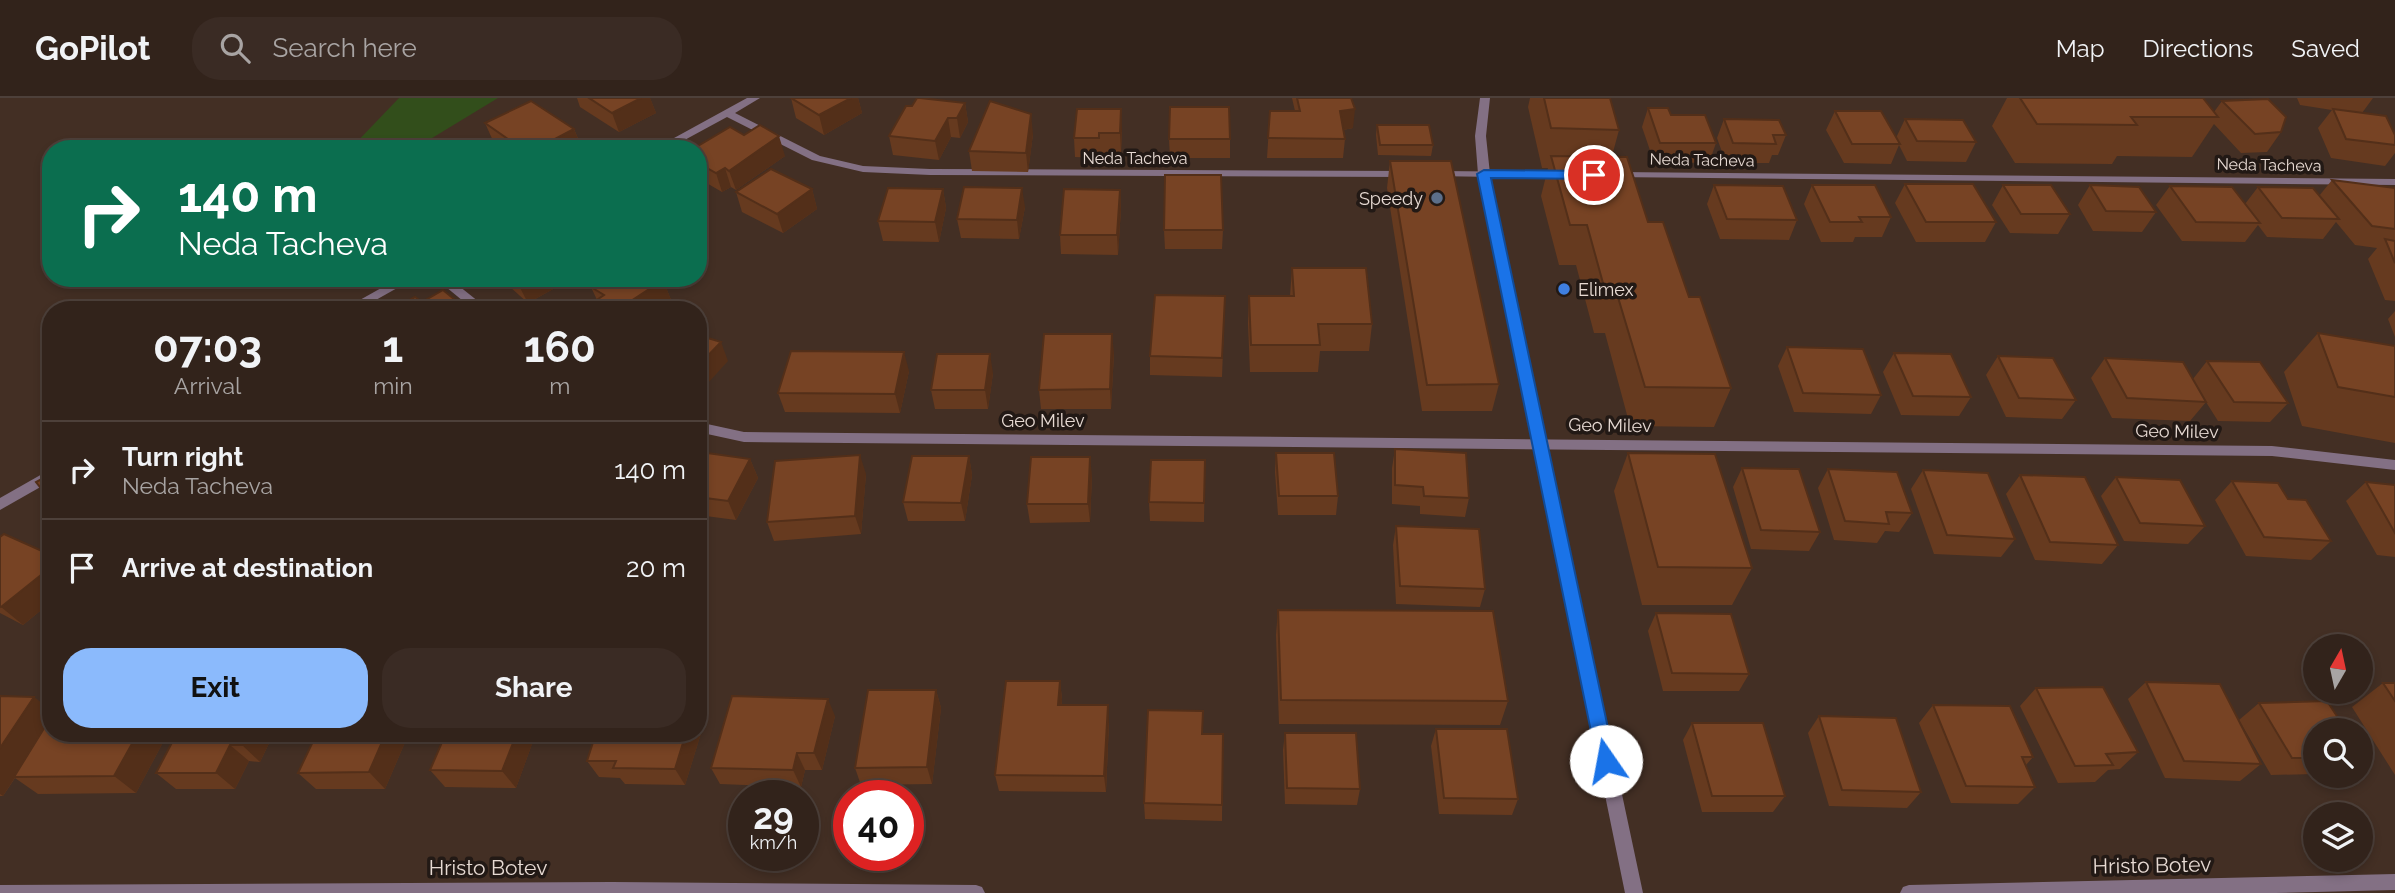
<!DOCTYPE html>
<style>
:root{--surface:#32231b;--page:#3a2b24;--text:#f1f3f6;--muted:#a8a4a3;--line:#4d403a;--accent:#8bbafc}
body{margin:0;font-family:Raleway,sans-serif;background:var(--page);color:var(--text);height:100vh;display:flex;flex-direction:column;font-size:26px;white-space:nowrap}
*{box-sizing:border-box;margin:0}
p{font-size:23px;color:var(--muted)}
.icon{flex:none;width:38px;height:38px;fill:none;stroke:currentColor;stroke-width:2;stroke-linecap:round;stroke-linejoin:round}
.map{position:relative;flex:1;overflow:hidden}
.side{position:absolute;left:42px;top:203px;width:665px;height:441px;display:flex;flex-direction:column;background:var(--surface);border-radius:28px;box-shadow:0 4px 10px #0003,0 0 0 2px var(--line)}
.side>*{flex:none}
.guide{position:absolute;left:42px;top:42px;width:665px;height:147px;border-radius:28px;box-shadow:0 4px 10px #0003,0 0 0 2px var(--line);background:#0b6e4f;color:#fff;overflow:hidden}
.needle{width:46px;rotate:9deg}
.controls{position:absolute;left:2303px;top:536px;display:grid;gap:14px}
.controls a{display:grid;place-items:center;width:70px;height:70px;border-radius:50%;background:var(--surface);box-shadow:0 4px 10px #0003,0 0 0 2px var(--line);font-size:35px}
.speed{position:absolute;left:728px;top:682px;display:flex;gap:14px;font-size:35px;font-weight:700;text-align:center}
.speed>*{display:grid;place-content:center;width:91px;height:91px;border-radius:50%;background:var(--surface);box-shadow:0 4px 10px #0003,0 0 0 2px var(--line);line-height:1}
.speed small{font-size:18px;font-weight:400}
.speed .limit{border:10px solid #d22;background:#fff;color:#111}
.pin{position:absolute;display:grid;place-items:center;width:60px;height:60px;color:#fff;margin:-30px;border:4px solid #fff;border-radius:50%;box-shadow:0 2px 7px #0007}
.me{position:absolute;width:77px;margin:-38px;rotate:348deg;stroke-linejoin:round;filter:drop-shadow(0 0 5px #0008)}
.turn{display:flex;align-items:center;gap:24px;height:147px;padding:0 21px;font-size:32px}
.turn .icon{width:91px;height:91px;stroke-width:2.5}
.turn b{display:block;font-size:49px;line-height:60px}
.eta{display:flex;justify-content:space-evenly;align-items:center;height:119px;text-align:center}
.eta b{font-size:42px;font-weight:700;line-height:49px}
.button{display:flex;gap:14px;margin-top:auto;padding:14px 21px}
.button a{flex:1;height:80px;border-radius:28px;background:var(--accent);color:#111;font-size:28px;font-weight:700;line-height:80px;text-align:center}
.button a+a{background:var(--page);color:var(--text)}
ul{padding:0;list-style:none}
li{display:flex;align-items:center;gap:21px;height:98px;padding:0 21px;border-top:2px solid var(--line)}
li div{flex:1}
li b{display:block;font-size:26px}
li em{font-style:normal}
header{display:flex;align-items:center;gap:42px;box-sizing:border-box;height:98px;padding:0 35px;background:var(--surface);border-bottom:2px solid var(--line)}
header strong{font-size:33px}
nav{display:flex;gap:38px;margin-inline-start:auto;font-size:24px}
.search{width:490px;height:63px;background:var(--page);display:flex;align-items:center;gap:18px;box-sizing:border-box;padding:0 24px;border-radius:28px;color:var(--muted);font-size:26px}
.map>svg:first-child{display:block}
.green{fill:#324e1b}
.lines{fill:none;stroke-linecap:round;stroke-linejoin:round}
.minor{fill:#837084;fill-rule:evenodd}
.tertiary{fill:#837084;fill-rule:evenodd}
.wall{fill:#663a1f}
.shaded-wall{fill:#532f19}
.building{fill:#774324;stroke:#532f19;stroke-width:2}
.route{fill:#1a73e8;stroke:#114b97;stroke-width:2}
.service-dot{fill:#5c6f8a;stroke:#221915;stroke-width:2.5}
.shop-dot{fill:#3f7fe0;stroke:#221915;stroke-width:2.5}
.labels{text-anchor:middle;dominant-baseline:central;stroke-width:7;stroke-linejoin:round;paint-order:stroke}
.far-street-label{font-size:16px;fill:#e7dad3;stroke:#221915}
.poi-label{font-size:18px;fill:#e7dad3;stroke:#221915;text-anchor:end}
.street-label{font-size:18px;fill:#e7dad3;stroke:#221915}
.near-street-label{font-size:21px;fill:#e7dad3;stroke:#221915}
</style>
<header>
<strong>GoPilot</strong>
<div class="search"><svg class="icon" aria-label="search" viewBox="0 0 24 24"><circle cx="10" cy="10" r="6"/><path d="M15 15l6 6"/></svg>Search here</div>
<nav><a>Map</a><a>Directions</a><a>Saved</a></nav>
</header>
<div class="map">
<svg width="2395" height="795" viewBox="0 0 2395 795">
<rect width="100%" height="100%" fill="#432f24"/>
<path class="green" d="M399 0H498L414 51H350Z"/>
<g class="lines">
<g class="minor">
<path d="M747 0H760L735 15 820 58 863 68 930 71 1407 73 1413 76 1407 79 930 77 863 74 812 62 727 19 668 51H654Z"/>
<path d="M1437 73 1564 74 1570 77 1564 80 1433 78V74Z"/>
<path d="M1616 74 2395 81V87L1612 79V75Z"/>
<path d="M399 180H415L358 212H342Z"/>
<path d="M435 180H449L489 212H474Z"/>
<path d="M698 324 744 334 2272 348 2395 362V372L2272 358 744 344 698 334Z"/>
<path d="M51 371V383L0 412V400Z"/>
<path d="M2395 776V792L2276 795H1900L1903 789 1909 787Z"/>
<path d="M612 784 976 787 982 789 985 795H0V787Z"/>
</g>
<path class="tertiary" d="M1480 0H1490L1486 38 1490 76 1643 795H1625L1478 76 1475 38Z"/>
</g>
<g class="wall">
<path d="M577 0H650L656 15 619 34 580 9Z"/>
<path d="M791 0H858L862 15 824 37 796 20Z"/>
<path d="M1292 0H1351L1353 30 1343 32 1345 41 1343 60H1267L1270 13H1295Z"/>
<path d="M1530 0H1610L1619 32 1612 58 1648 124 1689 199 1731 290 1714 329 1630 328 1605 235H1594L1576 167H1559L1541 98 1548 70H1542L1528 9Z"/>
<path d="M2007 0H2203L2214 14 2222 3 2281 34 2267 54 2241 55 2214 26 2192 59 2117 58 2112 66 2015 65 1992 28Z"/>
<path d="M2297 0H2373L2362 15 2395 37V55L2385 68 2331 60 2318 30 2332 12 2300 7Z"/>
<path d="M965 5 968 24 960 40 951 39 939 62 893 57 889 38 912 8Z"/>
<path d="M1648 10 1671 17 1716 45 1709 65 1654 64 1642 29Z"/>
<path d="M1835 13 1896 40 1905 21 1976 44 1966 64 1907 63 1899 47 1891 66 1844 65 1826 32Z"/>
<path d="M1724 21 1786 37 1778 57H1772L1769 65H1726L1717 40Z"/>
<path d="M485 25 574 31 582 50 503 51 494 45Z"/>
<path d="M1377 27 1433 47 1431 58 1378 57 1376 37Z"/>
<path d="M1122 31 1121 55H1100V60L1075 59 1074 40Z"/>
<path d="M1033 36 1028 74 972 73 969 53Z"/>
<path d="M744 37 785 58 736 92 731 89 722 94 698 80V51Z"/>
<path d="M1169 41H1230V60H1170Z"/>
<path d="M1390 63 1499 286 1492 313H1422L1387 90Z"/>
<path d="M2332 82 2395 90V203L2385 202 2368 161 2377 150 2355 147 2336 124 2323 141 2267 139 2258 127 2245 144 2182 143 2156 107 2170 88 2245 106 2258 89 2319 98Z"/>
<path d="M1905 86 1996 124 1985 144H1916L1895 105Z"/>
<path d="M1714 87 1797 122 1789 142 1720 141 1707 106Z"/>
<path d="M1812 87 1891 119 1882 139H1855L1853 144H1821L1804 106Z"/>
<path d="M2003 87 2070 116 2058 136 2010 135 1992 107Z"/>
<path d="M2090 87 2156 114 2142 134 2093 133 2078 107Z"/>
<path d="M812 91 817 111 783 135 742 114 736 94Z"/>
<path d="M943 91 946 110 939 144 883 143 878 123Z"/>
<path d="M1120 92 1121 111 1118 157 1061 156 1060 137Z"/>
<path d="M1025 109 1019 141 961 140 957 121Z"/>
<path d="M1164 132H1223L1222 151H1165Z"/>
<path d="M1292 170 1372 226 1369 253H1320L1318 274H1250L1248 225 1249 198H1290Z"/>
<path d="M500 180H573L528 205Z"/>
<path d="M663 182 671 202 656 212H582L597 202 591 189Z"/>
<path d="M1225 198 1222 279 1150 277V258Z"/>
<path d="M2395 213V239L2388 221Z"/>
<path d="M2318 235 2395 248V345L2302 328 2284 274Z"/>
<path d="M1787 249 1881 297 1871 316 1794 314 1778 268Z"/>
<path d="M1114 255 1111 311H1041L1039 292Z"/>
<path d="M1894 255 1971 299 1959 318 1901 317 1883 274Z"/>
<path d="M1998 258 2076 302 2062 321 2006 319 1986 277Z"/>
<path d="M2105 260 2193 281 2207 263 2288 305 2270 324 2218 323 2206 304 2190 323 2112 320 2091 280Z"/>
<path d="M909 273 900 315 785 314 778 295Z"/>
<path d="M993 275 988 311H935L931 292Z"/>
<path d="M1395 351 1469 400 1465 419 1420 416V408L1392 406V370Z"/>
<path d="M1276 355 1338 398 1336 417H1278L1275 374Z"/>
<path d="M1628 355 1752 470 1732 507H1642L1614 393Z"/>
<path d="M698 357 750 361 758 380 736 422 698 417Z"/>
<path d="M969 358 972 377 965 423H908L903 404Z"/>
<path d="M1205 362 1204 424 1150 423 1149 404Z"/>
<path d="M1742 370 1820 434 1809 453 1751 451 1733 389Z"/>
<path d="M1828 371 1912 415 1899 434 1885 433 1877 445 1834 442 1818 390Z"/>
<path d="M1923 372 2015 441 2001 459 1934 456 1911 391Z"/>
<path d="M866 376 861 436 774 443 767 424Z"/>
<path d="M2020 377 2118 447 2102 466 2035 462 2006 396Z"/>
<path d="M1092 378 1090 424 1030 425 1027 406Z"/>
<path d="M2116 379 2205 428 2188 446 2124 443 2101 398Z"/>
<path d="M2232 383 2288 401 2331 443 2311 462 2246 458 2215 402Z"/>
<path d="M2366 384 2395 387V459L2377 457 2346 403Z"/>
<path d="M1396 428 1485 491 1480 509 1396 506 1393 447Z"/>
<path d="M0 439 51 457V504L23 527 0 515Z"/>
<path d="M1278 512 1508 603 1500 627 1279 626 1276 537Z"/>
<path d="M1656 515 1749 576 1739 593H1663L1648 533Z"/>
<path d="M1060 583 1062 601V607L1109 624 1106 694 999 693 995 677Z"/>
<path d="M2146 584 2261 666 2240 683 2165 680 2128 601Z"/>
<path d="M2383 585H2395V677L2352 609Z"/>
<path d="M2036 590 2138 654 2120 671 2108 672 2095 684 2058 685 2020 608Z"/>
<path d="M936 592 941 610 932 686 861 687 855 670Z"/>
<path d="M0 598 51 635H168L136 695 38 696 15 680 3 698H0Z"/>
<path d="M2259 605 2315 632V676L2271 677 2239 622Z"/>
<path d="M1933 607 2033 659 2026 667 2035 689 2018 706 1951 705 1919 625Z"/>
<path d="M835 618 822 672H805L801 689 720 686 711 670Z"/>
<path d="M1819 618 1921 694 1907 710 1829 708 1808 635Z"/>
<path d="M1692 625 1785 698 1773 714H1702L1683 642Z"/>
<path d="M698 626 702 632 685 687 625 686 620 680 599 679 587 663 698 635Z"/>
<path d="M1436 631 1518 701 1512 717 1439 716 1431 648Z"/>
<path d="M177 635H274L260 664 249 663 235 691H176L156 675Z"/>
<path d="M409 635 385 691H316L298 675Z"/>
<path d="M446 635H536L516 690 445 689 430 672Z"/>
<path d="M1285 635 1360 691 1357 707 1285 706 1283 652Z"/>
<path d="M1202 636H1223L1222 723 1145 721 1144 705Z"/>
</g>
<g class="shaded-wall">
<path d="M641 0H650L656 15 619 34 612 15Z"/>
<path d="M851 0H858L862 15 824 37 819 17Z"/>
<path d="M965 5 968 24 960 40 957 20Z"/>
<path d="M1121 11 1122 31 1121 55 1120 35Z"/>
<path d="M1355 11 1353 30 1338 33 1340 13Z"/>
<path d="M1031 16 1033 36 1028 74 1026 55Z"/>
<path d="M948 20 951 39 939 62 935 43Z"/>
<path d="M574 31 582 51H536Z"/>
<path d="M779 38 785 58 736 92 729 73Z"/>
<path d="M725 70 731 89 722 94 716 75Z"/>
<path d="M1022 90 1025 109 1019 141 1017 122Z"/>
<path d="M812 91 817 111 783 135 777 116Z"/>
<path d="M943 91 946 110 939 144 935 124Z"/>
<path d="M1120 92 1121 111 1118 157 1117 137Z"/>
<path d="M528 180H573L528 205 518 186Z"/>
<path d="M663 182 671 202 656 212H639L634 201Z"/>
<path d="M1112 236 1114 255 1111 311 1110 291Z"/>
<path d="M721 244 728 263 698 296V268Z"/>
<path d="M904 254 909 273 900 315 895 296Z"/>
<path d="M990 256 993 275 988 311 985 292Z"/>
<path d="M860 357 866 376 861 436 855 418Z"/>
<path d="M969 358 972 377 965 423 961 405Z"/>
<path d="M1090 359 1092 378 1090 424 1088 406Z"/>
<path d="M750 361 758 380 736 422 728 403Z"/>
<path d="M51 469V504L23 527 1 509Z"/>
<path d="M1060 583 1062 601 1061 624 1058 607Z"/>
<path d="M936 592 941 610 932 686 927 669Z"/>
<path d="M34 599 51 612V624L3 698 0 696V650Z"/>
<path d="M828 601 835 618 822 672 814 655Z"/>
<path d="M1108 607 1109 624 1106 694 1104 678Z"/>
<path d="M698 626 702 632 685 687 675 671 686 635H698Z"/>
<path d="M138 635H168L136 695 114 678Z"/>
<path d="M247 635H274L260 664 242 647Z"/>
<path d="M386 635H409L385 691 369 674Z"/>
<path d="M517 635H536L516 690 502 673Z"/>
<path d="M230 647 249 663 235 691 216 675Z"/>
<path d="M797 655 805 672 801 689 793 672Z"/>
</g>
<g class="building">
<path d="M589 0H641L612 15Z"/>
<path d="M791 0H851L819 17Z"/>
<path d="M917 0H920L965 5 957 20H948L935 43 889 38 906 8H912Z"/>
<path d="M1297 0H1351L1355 11 1340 13 1345 41 1268 40 1270 13H1300Z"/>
<path d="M1544 0H1610L1619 32 1551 30Z"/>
<path d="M2020 0H2203L2218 19H2131L2137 27 2037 26Z"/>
<path d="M2268 1 2286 19 2281 34 2255 36 2222 3Z"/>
<path d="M531 3 574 31 536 51H522L485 25Z"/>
<path d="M990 3 1031 16 1026 55 969 53Z"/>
<path d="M1170 9H1229L1230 41H1169Z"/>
<path d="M1648 10H1668L1671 17H1705L1716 45H1660Z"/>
<path d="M1077 11H1121L1120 35H1099V40H1074Z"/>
<path d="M2333 11 2386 18 2395 37V47L2346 41Z"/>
<path d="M1835 13H1881L1900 46H1852Z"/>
<path d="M1724 21 1779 22 1786 37H1773L1776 46 1733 45Z"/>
<path d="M1905 21 1963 22 1976 44 1917 43Z"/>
<path d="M760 27 779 38 729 73 725 70 716 75 698 65V51H693L730 29 744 37Z"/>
<path d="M1377 27H1429L1433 47H1380Z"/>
<path d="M471 46 478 51H461Z"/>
<path d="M1551 58 1627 59 1648 124H1663L1689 199H1700L1731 290 1645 289 1617 196H1606L1587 127H1570Z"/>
<path d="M1390 63H1451L1499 286 1427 287Z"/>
<path d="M771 71 812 91 777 116 736 94Z"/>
<path d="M1165 77H1221L1223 132H1164Z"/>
<path d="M2332 82 2395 90V131L2372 128Z"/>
<path d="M1905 86H1973L1996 124H1926Z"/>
<path d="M1714 87 1783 88 1797 122 1727 121Z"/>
<path d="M1812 87H1875L1891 119H1859L1862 124H1830Z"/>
<path d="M2003 87H2051L2070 116H2021Z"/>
<path d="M2090 87 2139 89 2156 114 2106 113Z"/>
<path d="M2170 88 2232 89 2260 125 2196 124Z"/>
<path d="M964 89 1022 90 1017 122 957 121Z"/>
<path d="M2258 89 2313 90 2339 121 2282 120Z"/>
<path d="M888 90 943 91 935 124 878 123Z"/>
<path d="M1064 91 1120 92 1117 137H1060Z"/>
<path d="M2385 141 2395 143V165Z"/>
<path d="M1292 170H1366L1372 226H1318L1320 247H1251L1249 198H1294Z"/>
<path d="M512 180H528L518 186Z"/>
<path d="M604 180H660L663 182 634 201 651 212H582L604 197 591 189Z"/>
<path d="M443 192 466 211 391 212 415 199 422 204Z"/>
<path d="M1155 197 1225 198 1222 260 1150 258Z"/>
<path d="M2318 235 2395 248V299L2338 289Z"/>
<path d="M1044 236H1112L1110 291 1039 292Z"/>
<path d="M698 237 721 244 698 268Z"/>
<path d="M1787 249 1863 251 1881 297 1803 295Z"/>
<path d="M791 253 904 254 895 296 778 295Z"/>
<path d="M1894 255 1951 256 1971 299 1913 298Z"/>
<path d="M937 256H990L985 292H931Z"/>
<path d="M1998 258 2053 260 2076 302 2019 300Z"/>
<path d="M2105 260 2183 264 2206 304 2127 300Z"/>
<path d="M2207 263 2260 264 2288 305 2234 304Z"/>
<path d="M1395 351 1466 355 1469 400 1424 398 1423 389 1395 387Z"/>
<path d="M700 354 750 361 728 403 698 399V357Z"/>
<path d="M1276 355H1334L1338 398H1279Z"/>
<path d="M1628 355 1715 356 1752 470 1658 469Z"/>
<path d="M860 357 855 418 767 424 775 363Z"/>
<path d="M912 358H969L961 405 903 404Z"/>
<path d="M1031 359H1090L1088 406H1027Z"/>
<path d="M1151 362H1205L1204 405 1149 404Z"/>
<path d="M1742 370 1799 371 1820 434 1761 432Z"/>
<path d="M1828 371 1897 374 1912 415 1886 414 1889 426 1845 423Z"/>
<path d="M1923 372 1988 375 2015 441 1947 437Z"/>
<path d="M51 376V398L48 399 36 384Z"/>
<path d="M2020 377 2085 379 2118 447 2050 444Z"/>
<path d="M2116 379 2180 382 2205 428 2140 425Z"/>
<path d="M2232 383 2278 385 2288 401 2306 402 2331 443 2264 439Z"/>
<path d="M2366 384 2395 387V435Z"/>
<path d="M1396 428 1479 431 1485 491 1400 488Z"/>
<path d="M4 436 51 457V469L1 509 0 508V439Z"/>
<path d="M1278 512 1493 513 1508 603 1281 602Z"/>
<path d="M1656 515 1731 516 1749 576 1672 575Z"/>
<path d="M1006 583H1060L1058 607H1108L1104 678 995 677Z"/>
<path d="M2146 584 2220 586 2261 666 2184 663Z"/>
<path d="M2383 585H2395V603Z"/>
<path d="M2103 589 2138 654 2106 656 2113 667 2075 668 2036 590Z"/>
<path d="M868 592H936L927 669 855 670Z"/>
<path d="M0 598 34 599 0 650Z"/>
<path d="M732 598 828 601 814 655H797L793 672 711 670Z"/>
<path d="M2327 603 2346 632H2315V660H2292L2259 605Z"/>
<path d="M1933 607 2010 608 2033 659H2022L2035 689 1966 688Z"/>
<path d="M1148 612 1203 613 1202 636H1223L1222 707 1144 705Z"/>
<path d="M1819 618 1896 620 1921 694 1842 692Z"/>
<path d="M51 619V635H138L114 678 14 679Z"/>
<path d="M1692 625H1763L1785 698H1712Z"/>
<path d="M1436 631H1507L1518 701 1444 700Z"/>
<path d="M177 635H247L242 647H230L216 675H156Z"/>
<path d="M317 635H386L369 674 298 675Z"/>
<path d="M446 635H517L502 673 430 672Z"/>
<path d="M596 635H686L675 671 613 670 616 663H587Z"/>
<path d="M1285 635H1356L1360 691 1287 690Z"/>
</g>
<path class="route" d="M1484 72 1594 73 1601 77 1594 81 1491 80 1615 663 1613 669 1606 671 1600 669 1597 663 1477 76Z"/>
<circle class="service-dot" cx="1437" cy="100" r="7"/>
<circle class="shop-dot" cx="1564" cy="191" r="7"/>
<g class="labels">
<g class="far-street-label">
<text x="1135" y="60">Neda Tacheva</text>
<text transform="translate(1702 62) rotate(1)">Neda Tacheva</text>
<text transform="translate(2269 67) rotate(1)">Neda Tacheva</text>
</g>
<g class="poi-label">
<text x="1423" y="100">Speedy</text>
<text x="1578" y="191" text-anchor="start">Elimex</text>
</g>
<g class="street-label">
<text x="1043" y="322">Geo Milev</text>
<text transform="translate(1610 327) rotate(1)">Geo Milev</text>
<text transform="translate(2177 333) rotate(1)">Geo Milev</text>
</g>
<g class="near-street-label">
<text transform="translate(2152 767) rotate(-1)">Hristo Botev</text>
<text x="488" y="769">Hristo Botev</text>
</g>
</g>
</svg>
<div class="controls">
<a><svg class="needle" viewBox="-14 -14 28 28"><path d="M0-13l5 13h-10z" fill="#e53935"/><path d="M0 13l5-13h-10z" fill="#a8a4a3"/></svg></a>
<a><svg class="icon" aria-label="search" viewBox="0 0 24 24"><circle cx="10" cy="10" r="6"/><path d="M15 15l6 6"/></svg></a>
<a><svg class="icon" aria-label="layers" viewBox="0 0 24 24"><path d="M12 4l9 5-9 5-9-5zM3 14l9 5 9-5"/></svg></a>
</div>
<div class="speed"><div>29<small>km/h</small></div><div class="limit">40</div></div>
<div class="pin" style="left:1594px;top:77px;background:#d93025"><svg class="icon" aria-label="arrive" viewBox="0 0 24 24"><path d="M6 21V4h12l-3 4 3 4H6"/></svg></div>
<svg class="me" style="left:1606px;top:663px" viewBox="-20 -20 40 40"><circle r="19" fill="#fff"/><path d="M0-13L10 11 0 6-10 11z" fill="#1a73e8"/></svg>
<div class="guide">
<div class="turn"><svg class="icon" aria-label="right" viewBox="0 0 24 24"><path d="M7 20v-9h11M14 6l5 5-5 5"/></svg><div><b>140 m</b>Neda Tacheva</div></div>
</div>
<section class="side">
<div class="eta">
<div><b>07:03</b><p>Arrival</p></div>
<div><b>1</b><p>min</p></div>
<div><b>160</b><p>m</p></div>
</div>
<ul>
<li><svg class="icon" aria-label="right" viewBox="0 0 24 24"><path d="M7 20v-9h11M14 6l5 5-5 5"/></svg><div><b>Turn right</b><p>Neda Tacheva</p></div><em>140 m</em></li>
<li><svg class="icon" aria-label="arrive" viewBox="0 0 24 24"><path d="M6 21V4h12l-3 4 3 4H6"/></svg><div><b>Arrive at destination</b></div><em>20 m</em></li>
</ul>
<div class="button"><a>Exit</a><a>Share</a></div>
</section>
</div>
